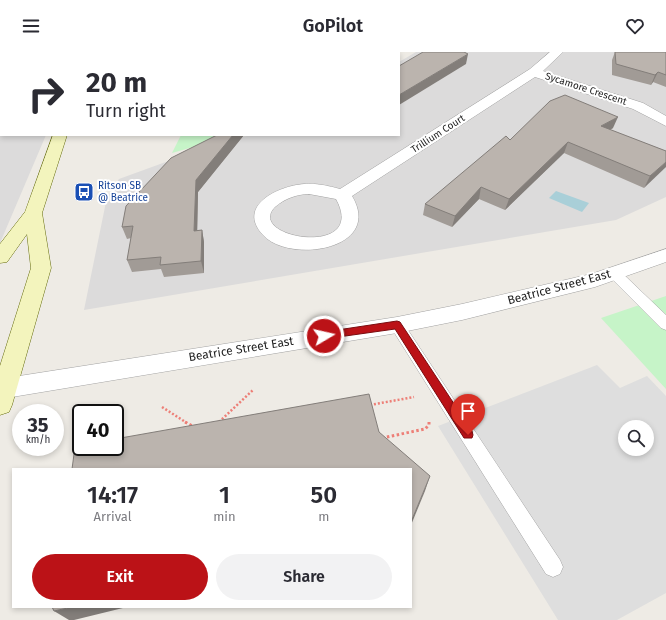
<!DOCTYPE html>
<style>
:root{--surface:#fff;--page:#f2f2f3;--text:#2b2b33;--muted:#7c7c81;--accent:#bb1217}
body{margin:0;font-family:"Fira Sans",sans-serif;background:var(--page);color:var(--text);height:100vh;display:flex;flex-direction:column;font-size:15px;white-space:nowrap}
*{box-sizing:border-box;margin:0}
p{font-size:13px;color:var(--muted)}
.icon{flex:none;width:22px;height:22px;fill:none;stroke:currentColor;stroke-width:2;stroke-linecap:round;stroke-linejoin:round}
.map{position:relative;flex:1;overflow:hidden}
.panel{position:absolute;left:12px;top:416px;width:400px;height:140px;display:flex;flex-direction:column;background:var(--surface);border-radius:0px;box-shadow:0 2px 6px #0003}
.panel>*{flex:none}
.banner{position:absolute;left:0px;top:0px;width:400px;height:84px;box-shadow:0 2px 6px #0003;background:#fff;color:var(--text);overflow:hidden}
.controls{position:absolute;left:618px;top:368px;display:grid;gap:8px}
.controls a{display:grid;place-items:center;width:36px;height:36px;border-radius:50%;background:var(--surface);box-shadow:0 2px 6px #0003;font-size:20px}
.speed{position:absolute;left:12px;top:352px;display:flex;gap:8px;font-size:20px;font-weight:700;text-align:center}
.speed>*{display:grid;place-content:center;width:52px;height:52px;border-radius:50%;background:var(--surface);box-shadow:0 2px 6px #0003;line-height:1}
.speed small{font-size:10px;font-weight:400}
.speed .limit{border:2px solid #111;border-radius:6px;background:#fff;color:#111}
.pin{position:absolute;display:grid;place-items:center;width:34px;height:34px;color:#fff;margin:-41px -17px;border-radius:50% 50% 50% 0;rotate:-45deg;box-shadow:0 0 4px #0007}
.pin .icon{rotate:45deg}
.me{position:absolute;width:44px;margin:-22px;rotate:81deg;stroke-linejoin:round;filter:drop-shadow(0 0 3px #0008)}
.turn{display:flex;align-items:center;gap:14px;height:84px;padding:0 20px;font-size:18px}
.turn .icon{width:52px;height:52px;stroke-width:2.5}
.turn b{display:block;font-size:28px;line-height:34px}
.eta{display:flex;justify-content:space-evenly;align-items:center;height:68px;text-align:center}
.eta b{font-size:24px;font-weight:600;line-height:28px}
.button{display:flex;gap:8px;margin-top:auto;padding:8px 20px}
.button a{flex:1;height:46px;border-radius:24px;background:var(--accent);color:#fff;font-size:16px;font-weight:600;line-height:46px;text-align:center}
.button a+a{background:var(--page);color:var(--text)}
header{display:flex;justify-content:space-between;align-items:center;height:52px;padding:0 20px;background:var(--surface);font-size:18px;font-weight:600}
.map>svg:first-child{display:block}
.residential{fill:#dcdbdb}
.park{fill:#c6f4c8}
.parking{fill:#dedede;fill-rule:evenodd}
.water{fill:#a9cfd8}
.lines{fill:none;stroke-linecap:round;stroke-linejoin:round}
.stream{fill:#a9cfd8;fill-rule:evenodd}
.service-casing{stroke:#a2a2a2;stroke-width:1}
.minor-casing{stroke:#a2a2a2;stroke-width:1}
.tertiary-casing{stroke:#a2a2a2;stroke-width:1}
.secondary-casing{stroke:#656c0e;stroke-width:1}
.path-far1{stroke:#ed7f77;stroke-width:2.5;stroke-dasharray:2 2;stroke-linecap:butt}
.path{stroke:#ed7f77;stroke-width:3;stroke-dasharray:2.5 2.5;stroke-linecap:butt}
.service{fill:#fff;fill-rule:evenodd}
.minor{fill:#fff;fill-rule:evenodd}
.tertiary{fill:#fff;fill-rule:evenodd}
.secondary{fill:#f3f4bd;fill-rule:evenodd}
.wall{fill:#a19b96}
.shaded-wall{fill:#837e7a}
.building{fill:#bbb4ae;stroke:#837e7a}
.route{fill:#bb1217;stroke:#7a0c0f}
.labels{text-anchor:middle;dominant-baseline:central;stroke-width:4;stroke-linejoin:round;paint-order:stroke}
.far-street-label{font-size:10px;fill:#1e1e1e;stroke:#fff}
.far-transit-label{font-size:10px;fill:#164399;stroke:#fff;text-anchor:start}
.street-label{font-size:12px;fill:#1e1e1e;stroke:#fff}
</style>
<header><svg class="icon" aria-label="menu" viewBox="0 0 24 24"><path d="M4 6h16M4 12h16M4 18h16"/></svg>GoPilot<svg class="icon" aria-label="heart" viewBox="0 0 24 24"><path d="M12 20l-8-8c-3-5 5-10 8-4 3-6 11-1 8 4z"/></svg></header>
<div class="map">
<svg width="666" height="568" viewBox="0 0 666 568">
<rect width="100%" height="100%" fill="#eeebe5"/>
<g class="residential">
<path d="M0 0H82L1 1V83H46L0 191Z"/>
<path d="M416 0H666V145L616 168 84 258 107 145 119 127 226 88 252 83H399V10Z"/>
</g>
<g class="park">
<path d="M181 83H235L172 101Z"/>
<path d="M666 244V337L601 266Z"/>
</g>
<path class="parking" d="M597 313 620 336 647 324 666 344V541L617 568H558L438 374ZM625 375H647V397H625Z"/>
<path class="water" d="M556 139 589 151 582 160 549 146Z"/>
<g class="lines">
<path class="stream" d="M364 0H371L363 1Z"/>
<g class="service-casing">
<g id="service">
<path d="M614 216 619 218 666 263V278L661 276 609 224 607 221 609 218Z"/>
<path d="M397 267 402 269 560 508 563 515 560 522 553 525 546 522 392 277 390 273 392 269Z"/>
</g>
</g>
<g class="minor-casing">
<path id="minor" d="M550 0H563L543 19 643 51 666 64V74L633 57 535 25 352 144C384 198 289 212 263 183 236 154 278 134 304 132 316 131 329 134 340 137L530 17ZM309 142 336 147C369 207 244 186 275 155 284 147 297 142 309 142Z"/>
</g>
<g class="tertiary-casing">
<path id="tertiary" d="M666 197V210L595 235 462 268 397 281 0 347V327L397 265 462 252 591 222Z"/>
</g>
<g class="secondary-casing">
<g id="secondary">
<rect x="83" y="0" width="12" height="1"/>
<path d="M53 83H67L42 161 51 216 12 353 9 360 0 363V314L31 216 27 182 7 210 0 211V192L25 160Z"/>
</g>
</g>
<g class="path-far1">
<path d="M370 353 414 345"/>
<path d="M162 355 187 371"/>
<path d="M219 370 253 338"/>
</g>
<g class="path">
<path d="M185 370 194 375"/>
<path d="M382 386 425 377 429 373V370"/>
</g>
<use href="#service" class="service"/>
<use href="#minor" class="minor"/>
<use href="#tertiary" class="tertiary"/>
<use href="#secondary" class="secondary"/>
</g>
<g class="wall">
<path d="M615 0H666V35L653 30 651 33 612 23V8Z"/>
<path d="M613 76 610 78 666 99 644 136 564 101 505 158 479 147 452 175 423 163 425 152 510 88Z"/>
<path d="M217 83H244L198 140 197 178H202L204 190V221L164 225 161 217 132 220 127 208 131 186 127 187 122 175Z"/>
</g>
<g class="shaded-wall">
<path d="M8 0H19L18 1H7Z"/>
<path d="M468 2 466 12 399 53V43Z"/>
<path d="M1 11V29L0 31V12Z"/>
<path d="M658 20 653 30 651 33 655 23Z"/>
<path d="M618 65 613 76 597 85 601 74Z"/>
<path d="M233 83H244L198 140 197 190 194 179 196 128Z"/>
<path d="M568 90 564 101 505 158 509 147Z"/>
<path d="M666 110V115L644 136 650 124Z"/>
<path d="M481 135 479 147 452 175 455 164Z"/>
<path d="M202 178 204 190V221L201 209Z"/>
<path d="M430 424 425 439 411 473V470Z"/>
<path d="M72 555H127L74 568H69L54 559Z"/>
</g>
<g class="building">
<path d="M0 0H8L7 1H1V11L0 12Z"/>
<rect x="145" y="0" width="36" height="1"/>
<path d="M423 0H464L468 2 399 43V14Z"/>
<path d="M615 0H666V23L658 20 655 23 616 12Z"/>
<path d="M565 43 618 65 601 74 666 99V110L650 124 568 90 509 147 481 135 455 164 425 152 506 84 510 88 550 49Z"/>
<path d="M217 83H233L196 128 194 179 202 178 201 209 160 213 161 205 127 208 133 174 122 175 126 154 171 106Z"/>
<path d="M369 342 379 380 430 424 411 470V417H72L75 395 81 393V395H115V387Z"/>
<path d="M52 555H72L54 559Z"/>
</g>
<path class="route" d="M397 269 400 270 472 379 473 383 472 386H464L395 277 324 287 319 284 324 280Z"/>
<defs>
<g id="bus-square" transform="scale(1)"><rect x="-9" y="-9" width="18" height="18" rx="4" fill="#1a4fb4" stroke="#fff"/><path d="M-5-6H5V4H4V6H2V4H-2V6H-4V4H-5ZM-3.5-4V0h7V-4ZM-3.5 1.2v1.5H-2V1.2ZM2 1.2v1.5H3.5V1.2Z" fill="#fff"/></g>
</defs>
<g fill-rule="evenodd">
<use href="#bus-square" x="84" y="140"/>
</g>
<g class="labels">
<g class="far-street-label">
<text transform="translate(586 37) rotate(18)">Sycamore Crescent</text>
<text transform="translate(438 82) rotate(-33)">Trillium Court</text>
</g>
<g class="far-transit-label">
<text x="98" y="134">Ritson SB<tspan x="98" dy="12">@ Beatrice</tspan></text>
</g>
<g class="street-label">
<text transform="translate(559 235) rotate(-15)">Beatrice Street East</text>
<text transform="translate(241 297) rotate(-9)">Beatrice Street East</text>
</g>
</g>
</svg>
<div class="controls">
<a><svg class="icon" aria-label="search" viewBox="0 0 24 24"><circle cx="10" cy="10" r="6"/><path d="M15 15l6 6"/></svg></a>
</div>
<div class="speed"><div>35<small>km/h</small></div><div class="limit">40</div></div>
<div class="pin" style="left:468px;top:383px;background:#d93025"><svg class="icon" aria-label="arrive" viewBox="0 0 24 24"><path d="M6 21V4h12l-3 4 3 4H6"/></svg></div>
<svg class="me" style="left:324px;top:284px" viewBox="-20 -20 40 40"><circle r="17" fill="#bb1217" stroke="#fff" stroke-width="3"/><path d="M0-11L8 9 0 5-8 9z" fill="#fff"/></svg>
<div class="banner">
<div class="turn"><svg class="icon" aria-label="right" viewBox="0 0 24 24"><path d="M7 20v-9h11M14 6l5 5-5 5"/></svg><div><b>20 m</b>Turn right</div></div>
</div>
<section class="panel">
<div class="eta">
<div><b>14:17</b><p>Arrival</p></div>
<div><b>1</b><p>min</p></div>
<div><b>50</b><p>m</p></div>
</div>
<div class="button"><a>Exit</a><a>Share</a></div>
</section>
</div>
